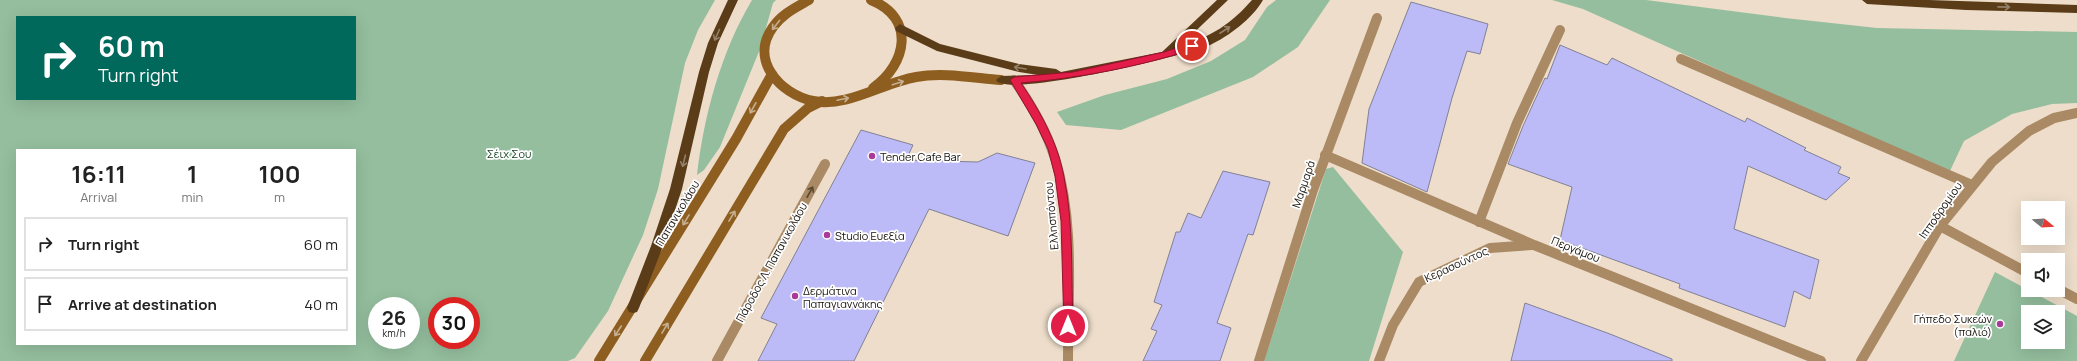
<!DOCTYPE html>
<meta charset="utf-8">
<style>
:root{--surface:#fff;--page:#f6f6f6;--text:#222;--muted:#767676;--line:#e0e0e0}
body{margin:0;font-family:Manrope,sans-serif;background:var(--page);color:var(--text);height:100vh;display:flex;flex-direction:column;font-size:15px;white-space:nowrap}
*{box-sizing:border-box;margin:0}
p{font-size:13px;color:var(--muted)}
.icon{flex:none;width:22px;height:22px;fill:none;stroke:currentColor;stroke-width:2;stroke-linecap:round;stroke-linejoin:round}
.map{position:relative;flex:1;overflow:hidden}
.drawer{position:absolute;left:16px;top:149px;width:340px;height:196px;display:flex;flex-direction:column;background:var(--surface);border-radius:0px;box-shadow:0 4px 16px #0002}
.drawer>*{flex:none}
.banner{position:absolute;left:16px;top:16px;width:340px;height:84px;border-radius:0px;box-shadow:0 4px 16px #0002;background:#00695c;color:#fff;overflow:hidden}
.needle{width:26px;rotate:108deg}
.buttons{position:absolute;left:2021px;top:201px;display:grid;gap:8px}
.buttons a{display:grid;place-items:center;width:44px;height:44px;border-radius:0px;background:var(--surface);box-shadow:0 4px 16px #0002;font-size:20px}
.speed{position:absolute;left:368px;top:297px;display:flex;gap:8px;font-size:20px;font-weight:700;text-align:center}
.speed>*{display:grid;place-content:center;width:52px;height:52px;border-radius:50%;background:var(--surface);box-shadow:0 4px 16px #0002;line-height:1}
.speed small{font-size:10px;font-weight:400}
.speed .limit{border:6px solid #d22;background:#fff;color:#111}
.pin{position:absolute;display:grid;place-items:center;width:34px;height:34px;color:#fff;margin:-17px;border:2px solid #fff;border-radius:50%;box-shadow:0 1px 4px #0007}
.me{position:absolute;width:44px;margin:-22px;rotate:0deg;stroke-linejoin:round;filter:drop-shadow(0 0 3px #0008)}
.turn{display:flex;align-items:center;gap:14px;height:84px;padding:0 16px;font-size:18px}
.turn .icon{width:52px;height:52px;stroke-width:2.5}
.turn b{display:block;font-size:28px;line-height:34px}
.eta{display:flex;justify-content:space-evenly;align-items:center;height:68px;text-align:center}
.eta b{font-size:24px;font-weight:700;line-height:28px}
ul{padding:0;list-style:none}
li{display:flex;align-items:center;gap:12px;height:54px;margin:0 8px 6px;padding:0 8px;border:2px solid var(--line);border-radius:0px}
li div{flex:1}
li b{display:block;font-size:15px}
li em{font-style:normal}
.map>svg:first-child{display:block}
.green{fill:#94be9e;fill-rule:evenodd}
.building{fill:#bdbbf7;stroke:#818195}
.lines{fill:none;stroke-linecap:round;stroke-linejoin:round}
.service{stroke:#aa8965;stroke-width:10}
.minor{stroke:#aa8965;stroke-width:10}
.secondary{stroke:#8e5e21;stroke-width:10}
.trunk{fill:#5a3c18;fill-rule:evenodd}
.oneway{stroke:#948069}
.oneway2{stroke:#c6ae90}
.oneway3{stroke:#594733}
.route{fill:#e11d48;stroke:#92132f}
.poi-dot{fill:#a93a97;stroke:#fff;stroke-width:1.5}
.labels{text-anchor:middle;dominant-baseline:central;stroke-width:3.5;stroke-linejoin:round;paint-order:stroke}
.park-label{font-size:11px;fill:#133d21;stroke:#fff}
.poi-label{font-size:11px;fill:#16110a;stroke:#fff;text-anchor:start}
.street-label{font-size:11px;fill:#16110a;stroke:#fff}
</style>
<div class="map">
<svg width="2077" height="361" viewBox="0 0 2077 361">
<rect width="100%" height="100%" fill="#edddca"/>
<g class="green">
<path d="M0 0H715L698 30 685 63 658 189 643 235 608 311 575 358 568 361H0ZM17 17H355V99H17ZM17 150H355V344H17ZM377 306H411V340H377ZM437 306H471V340H437Z"/>
<path d="M752 0H776L773 3 760 49 720 147 704 170 697 175C704 115 721 52 752 0Z"/>
<path d="M1276 0H1330L1298 47 1253 77 1121 130 1066 125 1057 112 1105 95 1167 79 1211 61 1245 40 1267 7Z"/>
<path d="M1552 0H1646L1785 18 1877 28 2077 32V103L2052 104 2012 114 1964 141 1949 173 1583 9Z"/>
<path d="M1333 167 1403 252 1369 361H1264L1326 169Z"/>
<path d="M1995 272 2077 316V361H1954ZM2028 312H2058V342H2028Z"/>
</g>
<g class="building">
<path d="M1411 2 1488 24 1480 54 1467 51 1452 98 1427 192 1362 163 1369 109Z"/>
<path d="M1560 45 1607 65 1612 58 1745 122 1747 118 1806 148 1804 150 1841 167 1838 173 1850 178 1826 200 1748 166 1734 229 1819 260 1810 299 1794 291 1785 327 1679 288 1680 284 1560 240 1572 187 1508 164 1523 126 1545 78 1547 79Z"/>
<path d="M861 130 913 145 906 160 978 162 997 153 1035 163 1008 236 929 209 854 361H758L777 324 761 318Z"/>
<path d="M1223 171 1270 182 1253 235 1248 234 1217 323 1231 328 1220 361H1143L1157 331 1151 329 1162 305 1154 302 1176 232H1180L1188 213 1201 218Z"/>
<path d="M1525 303 1610 334 1672 359V361H1511Z"/>
</g>
<g class="lines">
<path class="service" d="M1681 59 1972 185"/>
<g class="minor">
<path d="M1014 80C1031 104 1046 130 1055 158 1075 223 1068 294 1068 361"/>
<path d="M1325 155 1534 245 1821 361"/>
<path d="M1479 222 1517 123 1560 30"/>
<path d="M1940 226 2028 273"/>
<path d="M2058 289 2077 299"/>
<path d="M717 361 825 164"/>
<path d="M1259 361 1313 190 1377 18"/>
<path d="M1379 361 1393 325 1419 282 1490 248 1532 245"/>
<path d="M1861 361 1940 226 1992 162 2029 131 2054 118 2077 113"/>
</g>
<g class="secondary">
<path d="M809 0C795 8 782 14 773 27 749 60 780 94 813 101 847 108 882 83 916 77 943 72 974 78 1001 80"/>
<path d="M871 0C916 18 907 64 873 88"/>
<path d="M599 361 736 139 772 74"/>
<path d="M645 361 784 129 808 108 822 101"/>
</g>
<g class="trunk">
<path d="M728 0H738L718 43 709 72 682 189 663 246 639 308 637 312 633 313 629 312 627 308 651 246 670 189 699 72 708 43Z"/>
<path d="M1217 0H1228L1180 46C1211 37 1231 24 1252 0H1263C1252 19 1229 36 1210 45 1187 55 1006 99 996 80L1001 76 1038 75 1019 72 937 51 896 31 895 28 900 24 940 44 1019 64 1056 69 1061 72 1162 52Z"/>
<path d="M1862 0H1929L2077 5V13L1966 10 1867 4Z"/>
</g>
</g>
<defs><path id="oneway-shaft" d="M-6 0H5M1.5-3L5.5 0L1.5 3" fill="none" stroke-width="1.6" stroke-linecap="round" stroke-linejoin="round"/></defs>
<g class="oneway">
<use href="#oneway-shaft" transform="translate(2004 7) rotate(1)"/>
<use href="#oneway-shaft" transform="translate(1225 30) rotate(-33)"/>
<use href="#oneway-shaft" transform="translate(717 35) rotate(114)"/>
<use href="#oneway-shaft" transform="translate(1020 68) rotate(-170)"/>
<use href="#oneway-shaft" transform="translate(684 161) rotate(104)"/>
</g>
<g class="oneway2">
<use href="#oneway-shaft" transform="translate(776 25) rotate(128)"/>
<use href="#oneway-shaft" transform="translate(898 83) rotate(-18)"/>
<use href="#oneway-shaft" transform="translate(843 99) rotate(-12)"/>
<use href="#oneway-shaft" transform="translate(753 108) rotate(119)"/>
<use href="#oneway-shaft" transform="translate(732 216) rotate(-59)"/>
<use href="#oneway-shaft" transform="translate(686 220) rotate(121)"/>
<use href="#oneway-shaft" transform="translate(665 328) rotate(-59)"/>
<use href="#oneway-shaft" transform="translate(618 331) rotate(123)"/>
</g>
<use class="oneway3" href="#oneway-shaft" transform="translate(810 192) rotate(-61)"/>
<path class="route" d="M1192 43 1195 44V49C1137 67 1081 78 1021 83 1040 111 1058 143 1064 177 1074 225 1071 277 1073 326L1071 329H1064L1061 221 1055 176 1048 149 1036 124 1010 80 1014 77 1073 72 1164 52Z"/>
<g class="poi-dot">
<circle cx="872" cy="156" r="4"/>
<circle cx="827" cy="235" r="4"/>
<circle cx="795" cy="296" r="4"/>
<circle cx="2000" cy="324" r="4"/>
</g>
<g class="labels">
<g class="park-label">
<text x="509" y="153">Σέιχ Σου</text>
</g>
<g class="poi-label">
<text x="880" y="156">Tender Cafe Bar</text>
<text x="835" y="235">Studio Ευεξία</text>
<text x="803" y="290">Δερμάτινα<tspan x="803" dy="13">Παπαγιαννάκης</tspan></text>
<text x="1992" y="318" text-anchor="end">Γήπεδο Συκεών<tspan x="1992" dy="13">(παλιό)</tspan></text>
</g>
<g class="street-label">
<text transform="translate(1303 184) rotate(-71)">Μαρμαρά</text>
<text transform="translate(1940 210) rotate(-55)">Ιπποδρομίου</text>
<text transform="translate(677 213) rotate(-59)">Παπανικολάου</text>
<text transform="translate(1051 216) rotate(-95)">Ελλησπόντου</text>
<text transform="translate(1576 249) rotate(22)">Περγάμου</text>
<text transform="translate(771 262) rotate(-61)">Πάροδος Λ. Παπανικολάου</text>
<text transform="translate(1456 264) rotate(-25)">Κερασούντος</text>
</g>
</g>
</svg>
<div class="buttons">
<a><svg class="needle" viewBox="-14 -14 28 28"><path d="M0-13l5 13h-10z" fill="#e53935"/><path d="M0 13l5-13h-10z" fill="#767676"/></svg></a>
<a><svg class="icon" aria-label="sound" viewBox="0 0 24 24"><path d="M4 9h4l5-4v14l-5-4H4zM17 9q2 3 0 6"/></svg></a>
<a><svg class="icon" aria-label="layers" viewBox="0 0 24 24"><path d="M12 4l9 5-9 5-9-5zM3 14l9 5 9-5"/></svg></a>
</div>
<div class="speed"><div>26<small>km/h</small></div><div class="limit">30</div></div>
<div class="pin" style="left:1192px;top:46px;background:#d93025"><svg class="icon" aria-label="arrive" viewBox="0 0 24 24"><path d="M6 21V4h12l-3 4 3 4H6"/></svg></div>
<svg class="me" style="left:1068px;top:326px" viewBox="-20 -20 40 40"><circle r="17" fill="#e11d48" stroke="#fff" stroke-width="3"/><path d="M0-11L8 9 0 5-8 9z" fill="#fff"/></svg>
<div class="banner">
<div class="turn"><svg class="icon" aria-label="right" viewBox="0 0 24 24"><path d="M7 20v-9h11M14 6l5 5-5 5"/></svg><div><b>60 m</b>Turn right</div></div>
</div>
<section class="drawer">
<div class="eta">
<div><b>16:11</b><p>Arrival</p></div>
<div><b>1</b><p>min</p></div>
<div><b>100</b><p>m</p></div>
</div>
<ul>
<li><svg class="icon" aria-label="right" viewBox="0 0 24 24"><path d="M7 20v-9h11M14 6l5 5-5 5"/></svg><div><b>Turn right</b></div><em>60 m</em></li>
<li><svg class="icon" aria-label="arrive" viewBox="0 0 24 24"><path d="M6 21V4h12l-3 4 3 4H6"/></svg><div><b>Arrive at destination</b></div><em>40 m</em></li>
</ul>
</section>
</div>
